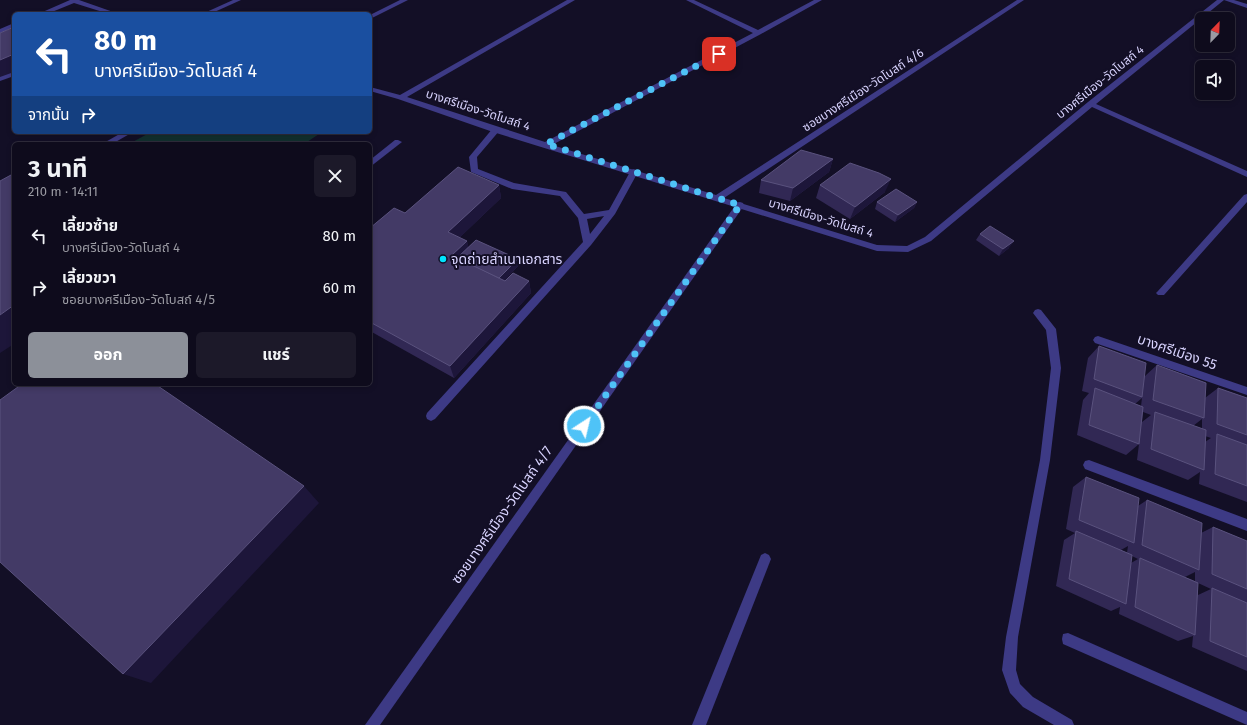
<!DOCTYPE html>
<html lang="th">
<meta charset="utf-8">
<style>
:root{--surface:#0e0b1c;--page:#1c1929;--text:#f1f3f6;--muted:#9b9ba3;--line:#2e2b3b;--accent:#8c9099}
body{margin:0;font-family:"Fira Sans","Noto Sans Thai",sans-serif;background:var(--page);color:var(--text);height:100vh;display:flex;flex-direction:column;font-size:15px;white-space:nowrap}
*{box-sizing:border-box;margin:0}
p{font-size:13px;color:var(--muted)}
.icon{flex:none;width:22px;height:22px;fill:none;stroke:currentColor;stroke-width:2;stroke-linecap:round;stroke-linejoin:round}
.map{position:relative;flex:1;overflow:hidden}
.side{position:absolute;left:12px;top:142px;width:360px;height:244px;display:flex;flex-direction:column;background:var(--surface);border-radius:6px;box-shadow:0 2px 6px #0003,0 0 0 1px var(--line)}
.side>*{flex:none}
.guide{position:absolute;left:12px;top:12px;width:360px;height:122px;border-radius:6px;box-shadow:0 2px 6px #0003,0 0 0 1px var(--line);background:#1a4fa0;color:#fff;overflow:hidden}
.needle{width:26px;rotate:23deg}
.buttons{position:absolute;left:1195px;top:12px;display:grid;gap:8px}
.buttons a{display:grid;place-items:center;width:40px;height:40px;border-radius:6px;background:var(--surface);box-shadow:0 2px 6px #0003,0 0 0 1px var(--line);font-size:20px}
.pin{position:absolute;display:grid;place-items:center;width:34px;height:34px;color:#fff;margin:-17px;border-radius:8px;box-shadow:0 2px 6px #0006}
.me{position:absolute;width:44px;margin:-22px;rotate:35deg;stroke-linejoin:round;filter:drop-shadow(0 0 3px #0008)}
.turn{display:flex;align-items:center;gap:14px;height:84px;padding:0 16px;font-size:18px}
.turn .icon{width:52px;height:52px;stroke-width:2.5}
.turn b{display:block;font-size:28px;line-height:34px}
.then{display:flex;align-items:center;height:38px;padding:0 16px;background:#0003;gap:8px;font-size:15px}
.round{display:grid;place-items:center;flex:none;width:42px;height:42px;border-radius:6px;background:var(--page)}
.summary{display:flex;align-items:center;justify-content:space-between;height:68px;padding:0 16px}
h1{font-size:24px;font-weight:700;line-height:30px}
.primary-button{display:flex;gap:8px;margin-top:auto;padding:8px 16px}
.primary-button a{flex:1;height:46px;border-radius:6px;background:var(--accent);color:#fff;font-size:16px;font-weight:700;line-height:46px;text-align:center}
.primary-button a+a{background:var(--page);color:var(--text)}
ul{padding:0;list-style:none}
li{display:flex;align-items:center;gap:12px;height:52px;padding:0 16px}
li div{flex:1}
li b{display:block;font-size:15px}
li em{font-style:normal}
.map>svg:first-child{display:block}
.green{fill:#12302f}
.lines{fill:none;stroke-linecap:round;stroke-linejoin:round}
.lane{fill:#3d3a85;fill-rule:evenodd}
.street{fill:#3d3a85;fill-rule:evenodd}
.wall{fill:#312854;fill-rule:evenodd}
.shaded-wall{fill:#1d163a}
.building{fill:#433a66;stroke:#5a527e}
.route{stroke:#4fc3f7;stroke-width:7;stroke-dasharray:0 12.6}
.poi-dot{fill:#00e5ff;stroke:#130f26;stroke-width:1.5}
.labels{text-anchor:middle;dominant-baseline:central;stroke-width:4;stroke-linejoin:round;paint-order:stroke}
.far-street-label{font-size:12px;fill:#d9d4ff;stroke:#130f26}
.poi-label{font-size:14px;fill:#d9d4ff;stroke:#130f26;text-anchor:start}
.street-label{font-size:14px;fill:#d9d4ff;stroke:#130f26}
</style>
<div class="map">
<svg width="1247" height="725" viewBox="0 0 1247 725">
<rect width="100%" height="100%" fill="#130f26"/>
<path class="green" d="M151 132H322L304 144H129Z"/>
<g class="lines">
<g class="lane">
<path d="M493 128H496L500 130 477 157 478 169 514 183 566 192 584 214 609 210 631 170 634 169 638 172 615 214 591 245 435 419 431 421 427 419 426 416 427 413 583 242 578 218 560 196 512 189 471 172 469 157ZM604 216 590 234 587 219Z"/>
<path d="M123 132H133L112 144H102Z"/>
<path d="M395 140H398L402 142 370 167V160Z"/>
<path d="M740 202 743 203 744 205 743 207 380 725H365L737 203Z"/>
<path d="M765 553 769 555 771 559 706 725H692L761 555Z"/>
</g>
<g class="street">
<path d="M70 0H79L119 14H109L74 3 47 14H38Z"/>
<path d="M233 0H241L210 14H202Z"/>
<path d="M400 0H408L370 19V15Z"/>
<path d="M567 0H575L407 97 545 142 753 33 686 0H694L758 30 814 0H822L761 34 552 145 716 195 1017 0H1024L724 198 877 245 907 246 925 237 1088 102 1217 0H1234L1247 4V8L1224 0 1096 104 1247 171V177L1092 107 931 241 908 252 877 251 493 132 398 99 370 91V87L400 95Z"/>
<path d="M14 23V27L0 33V29Z"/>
<path d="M14 71V76L0 81V76Z"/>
<path d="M1247 194V202L1164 295H1158L1156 293 1158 291 1244 195Z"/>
<path d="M1038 309 1041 310 1056 329 1061 368 1050 460 1018 637 1016 670 1020 684 1033 697 1072 720 1074 725H1054L1023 707 1010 693 1002 670 1006 637 1040 460 1051 368 1046 330 1033 313 1035 310Z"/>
<path d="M1098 336 1247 387V395L1095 343 1093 340 1095 337Z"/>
<path d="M1089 460 1247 519V531L1085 469 1083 465 1085 461Z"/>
<path d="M1068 633 1247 712V725L1063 644 1062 639 1063 634Z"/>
</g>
</g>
<g class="wall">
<path d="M833 159 829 172 790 201 759 193 761 180Z"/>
<path d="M499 185 501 198 459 238 467 241 468 247 519 265 504 281H529L531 293 454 378 370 331V228Z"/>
<path d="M820 185 885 192 850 219 816 198Z"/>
<path d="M877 202H917L914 208 895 222 875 209Z"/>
<path d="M980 234 1009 248 999 256 976 240Z"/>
<path d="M1099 346 1145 376 1157 365 1205 398 1218 388 1247 398V502L1199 484 1200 472 1188 480 1137 460 1139 444 1126 455 1077 435 1083 400 1089 393 1082 391 1088 358ZM1142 398 1141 406 1135 404ZM1143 412 1151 415 1142 422ZM1202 419V429L1193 426ZM1205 436 1211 438 1205 442Z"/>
<path d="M1086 477 1138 506 1147 500 1201 533 1213 527 1247 541V671L1192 647 1193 636 1178 641 1119 614 1120 607 1111 611 1056 586 1064 540 1075 533 1066 529 1073 487ZM1128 546 1127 553 1121 550ZM1132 556 1138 559 1131 563ZM1195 572V581L1185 577ZM1198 583 1211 589 1198 595Z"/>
</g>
<g class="shaded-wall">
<path d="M14 54V72L0 77V60Z"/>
<path d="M833 159 829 172 790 201 793 188Z"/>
<path d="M891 179 885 192 850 219 855 207Z"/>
<path d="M499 185 501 198 452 245 448 232Z"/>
<path d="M917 202 914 208 895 222 898 215Z"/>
<path d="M467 241 470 254 459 264 452 255Z"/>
<path d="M1014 241 1009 248 999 256 1003 249Z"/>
<path d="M518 259 519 265 497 288 495 282Z"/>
<path d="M529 281 531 293 454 378 450 366Z"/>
<path d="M14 305V344L0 353V315Z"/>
<path d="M304 486 319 503 151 683 123 674Z"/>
</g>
<g class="building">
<path d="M14 27V54L0 60V33Z"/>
<path d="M801 150 833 159 793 188 761 180Z"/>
<path d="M850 163 879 173 891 179 855 207 820 185Z"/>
<path d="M458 167 499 185 448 232 467 241 452 255 505 281 513 273 529 281 450 366 370 322V228L394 208 405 213Z"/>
<path d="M11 175 14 177V305L0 315V181Z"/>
<path d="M896 189 917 202 898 215 877 202Z"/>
<path d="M990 226 1014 241 1003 249 980 234Z"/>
<path d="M476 240 518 259 499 278 457 258Z"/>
<path d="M1099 346 1146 363 1142 397 1094 379Z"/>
<path d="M1157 365 1206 383 1204 418 1153 400Z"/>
<path d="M22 384H155L304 486 123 674 0 562V400Z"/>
<path d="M1095 388 1143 407 1139 444 1089 425Z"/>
<path d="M1218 388 1247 398V435L1217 424Z"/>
<path d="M1155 412 1206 430 1204 470 1151 449Z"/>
<path d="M1217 434 1247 445V486L1215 474Z"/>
<path d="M1086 477 1139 498 1134 543 1079 520Z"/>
<path d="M1147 500 1202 523 1199 570 1142 545Z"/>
<path d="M1213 527 1247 541V589L1212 574Z"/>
<path d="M1076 531 1132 555 1126 604 1069 579Z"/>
<path d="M1140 558 1198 583 1195 635 1135 607Z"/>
<path d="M1212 588 1247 603V657L1210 641Z"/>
</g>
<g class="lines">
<path class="route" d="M584 426 740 205 546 144 719 54"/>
</g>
<circle class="poi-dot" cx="443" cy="259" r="4"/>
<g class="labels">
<g class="far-street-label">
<text transform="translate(1100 82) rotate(-39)">บางศรีเมือง-วัดโบสถ์ 4</text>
<text transform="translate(863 90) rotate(-33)">ซอยบางศรีเมือง-วัดโบสถ์ 4/6</text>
<text transform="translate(478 110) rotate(18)">บางศรีเมือง-วัดโบสถ์ 4</text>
<text transform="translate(821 218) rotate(17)">บางศรีเมือง-วัดโบสถ์ 4</text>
</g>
<g class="poi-label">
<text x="451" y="259">จุดถ่ายสำเนาเอกสาร</text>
</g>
<g class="street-label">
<text transform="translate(1177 352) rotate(19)">บางศรีเมือง 55</text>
<text transform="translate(502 515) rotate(-55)">ซอยบางศรีเมือง-วัดโบสถ์ 4/7</text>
</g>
</g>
</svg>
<div class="buttons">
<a><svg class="needle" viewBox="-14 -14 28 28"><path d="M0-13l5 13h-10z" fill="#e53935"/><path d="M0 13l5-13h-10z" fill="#9b9ba3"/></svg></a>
<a><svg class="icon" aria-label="sound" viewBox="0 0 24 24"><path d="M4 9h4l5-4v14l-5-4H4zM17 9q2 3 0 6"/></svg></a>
</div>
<div class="pin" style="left:719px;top:54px;background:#d93025"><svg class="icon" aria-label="arrive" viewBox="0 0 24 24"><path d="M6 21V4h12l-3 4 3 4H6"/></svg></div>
<svg class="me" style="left:584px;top:426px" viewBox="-20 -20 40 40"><circle r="17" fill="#4fc3f7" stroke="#fff" stroke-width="3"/><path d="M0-11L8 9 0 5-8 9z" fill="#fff"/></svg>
<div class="guide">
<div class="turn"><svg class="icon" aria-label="left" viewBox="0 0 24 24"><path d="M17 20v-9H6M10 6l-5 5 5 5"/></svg><div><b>80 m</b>บางศรีเมือง-วัดโบสถ์ 4</div></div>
<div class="then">จากนั้น<svg class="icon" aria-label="right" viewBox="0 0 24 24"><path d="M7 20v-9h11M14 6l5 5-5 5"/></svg></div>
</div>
<section class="side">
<div class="summary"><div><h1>3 นาที</h1><p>210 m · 14:11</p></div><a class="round"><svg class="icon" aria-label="close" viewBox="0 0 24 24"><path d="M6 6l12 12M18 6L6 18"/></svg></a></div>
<ul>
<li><svg class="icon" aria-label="left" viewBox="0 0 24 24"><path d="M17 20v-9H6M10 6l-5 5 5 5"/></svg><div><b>เลี้ยวซ้าย</b><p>บางศรีเมือง-วัดโบสถ์ 4</p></div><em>80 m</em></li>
<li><svg class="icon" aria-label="right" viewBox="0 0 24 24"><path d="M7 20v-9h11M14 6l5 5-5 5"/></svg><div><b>เลี้ยวขวา</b><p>ซอยบางศรีเมือง-วัดโบสถ์ 4/5</p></div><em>60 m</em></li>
</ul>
<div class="primary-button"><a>ออก</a><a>แชร์</a></div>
</section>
</div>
